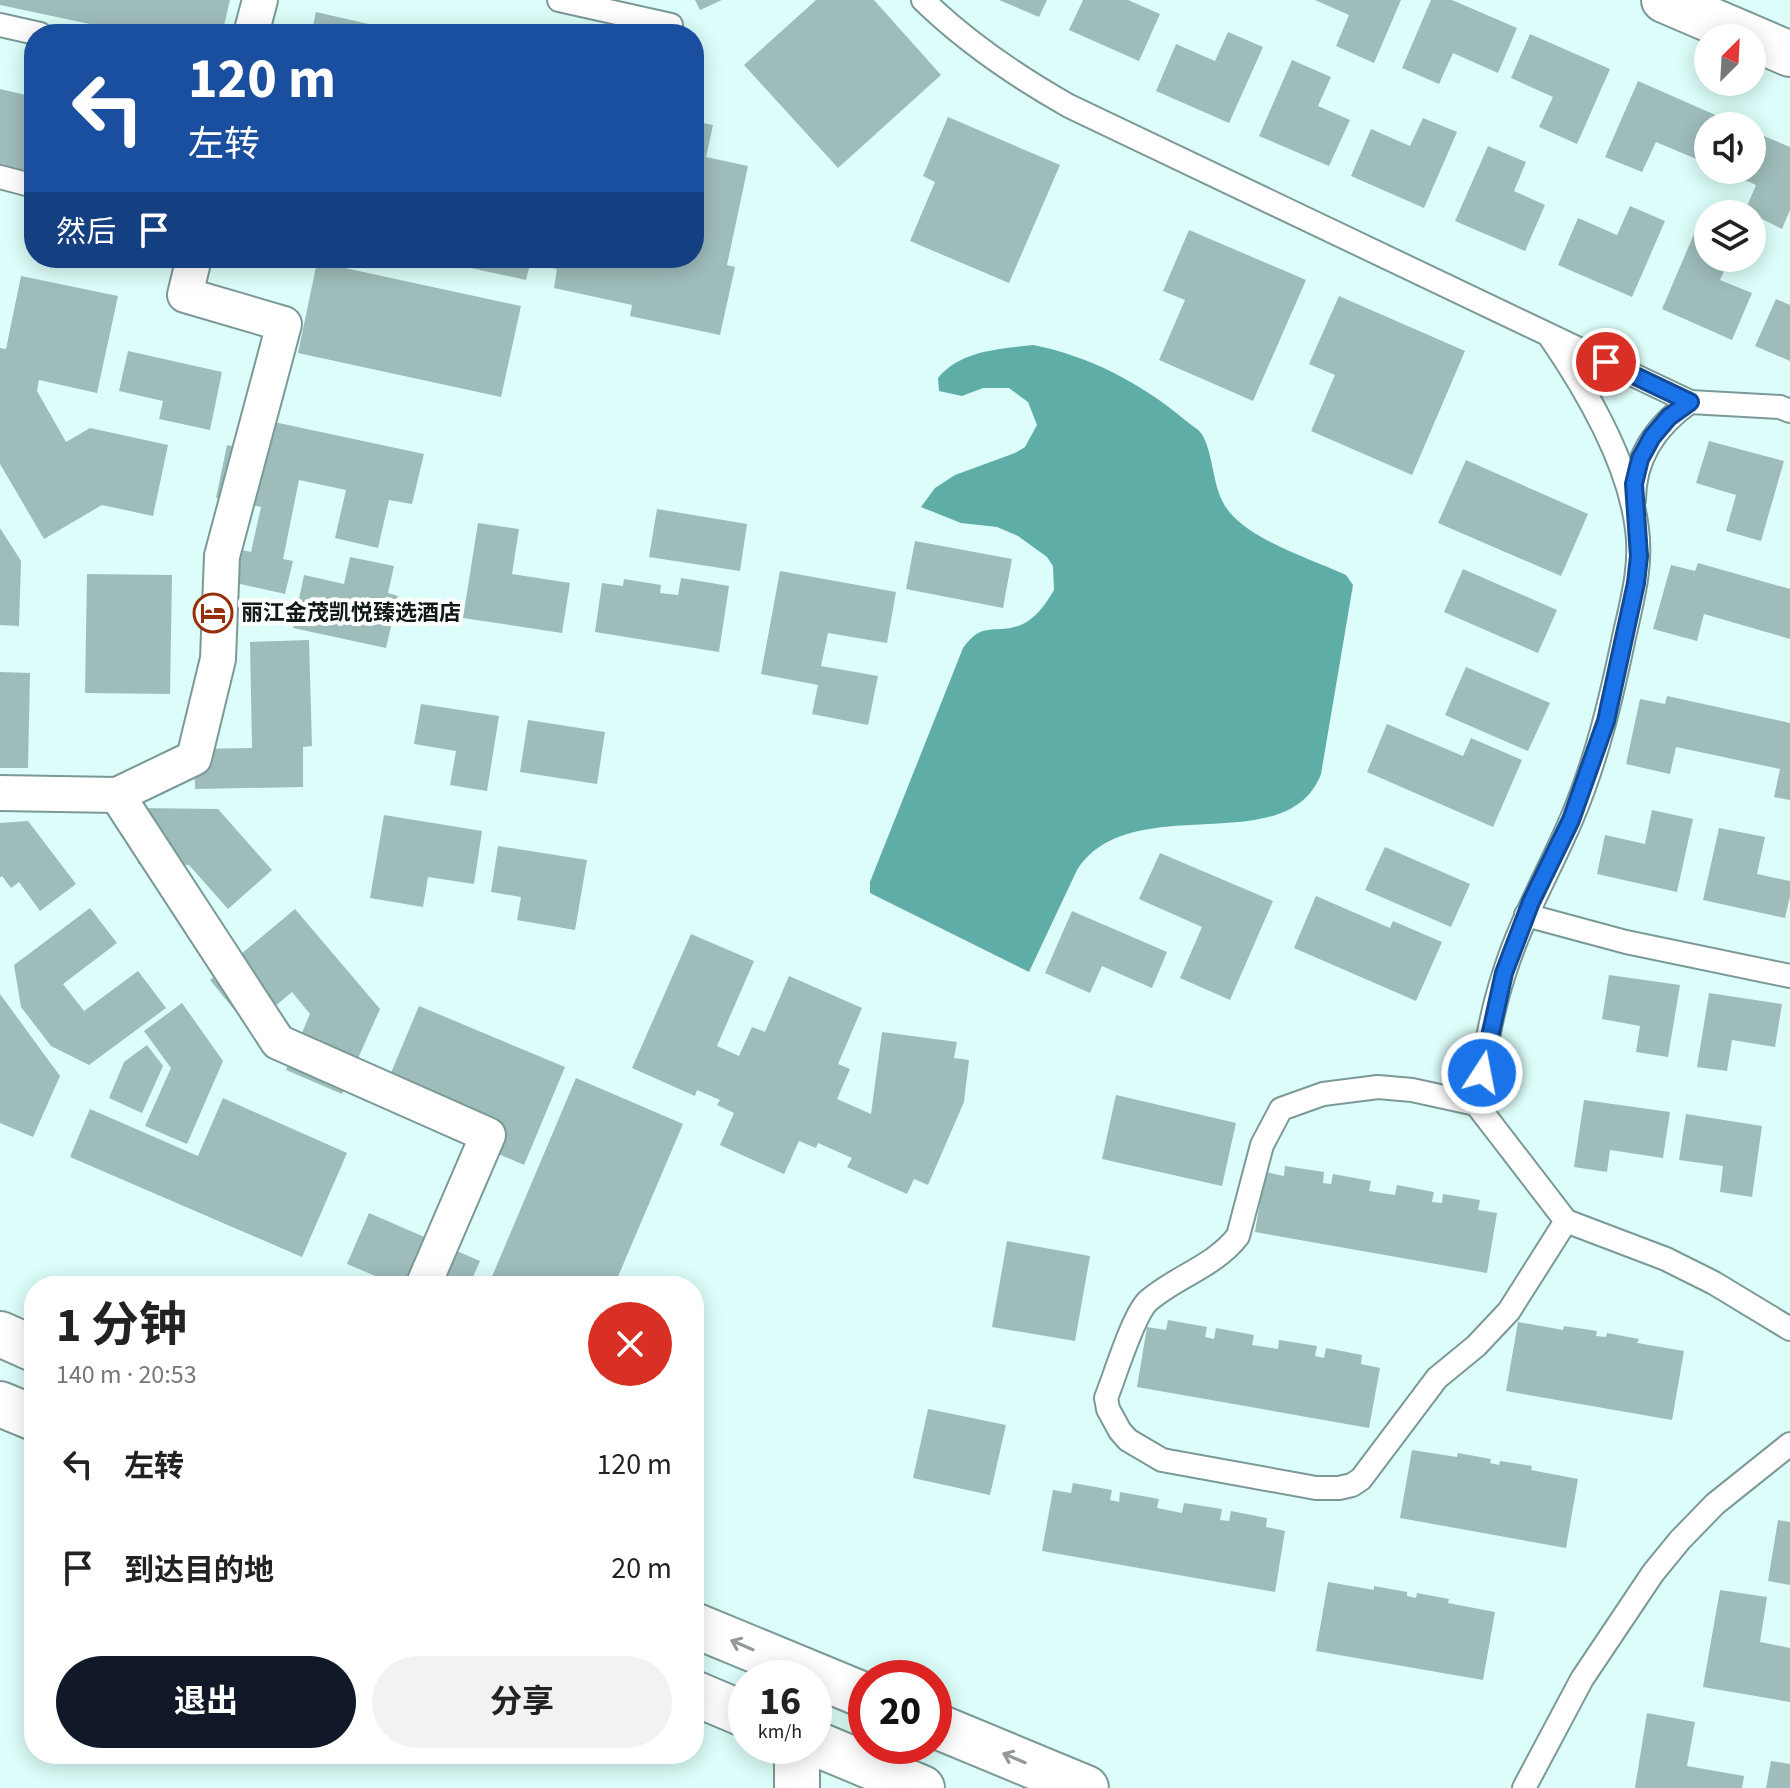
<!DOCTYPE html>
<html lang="zh">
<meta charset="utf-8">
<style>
:root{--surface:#fff;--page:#f2f2f2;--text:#222;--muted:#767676;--accent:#111827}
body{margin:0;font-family:"Source Sans 3","Noto Sans SC",sans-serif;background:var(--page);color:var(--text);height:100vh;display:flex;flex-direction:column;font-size:30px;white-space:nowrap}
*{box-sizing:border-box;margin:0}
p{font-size:26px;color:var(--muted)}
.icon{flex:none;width:44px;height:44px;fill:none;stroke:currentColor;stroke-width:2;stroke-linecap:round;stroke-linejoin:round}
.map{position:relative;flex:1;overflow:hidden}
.side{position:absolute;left:24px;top:1276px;width:680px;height:488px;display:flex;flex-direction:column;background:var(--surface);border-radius:32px;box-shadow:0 4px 20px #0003}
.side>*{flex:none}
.hud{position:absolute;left:24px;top:24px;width:680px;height:244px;border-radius:32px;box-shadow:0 4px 20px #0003;background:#1a4fa0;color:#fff;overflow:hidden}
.needle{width:52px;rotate:24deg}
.buttons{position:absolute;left:1694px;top:24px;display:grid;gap:16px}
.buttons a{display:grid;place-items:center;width:72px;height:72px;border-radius:50%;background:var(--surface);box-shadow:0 4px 20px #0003;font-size:40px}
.speed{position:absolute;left:728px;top:1660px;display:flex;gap:16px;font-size:40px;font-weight:700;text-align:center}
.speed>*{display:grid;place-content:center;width:104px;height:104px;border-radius:50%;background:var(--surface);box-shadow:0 4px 20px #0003;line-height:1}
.speed small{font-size:20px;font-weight:400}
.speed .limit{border:12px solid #d22;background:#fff;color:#111}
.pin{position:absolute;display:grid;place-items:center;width:68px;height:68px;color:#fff;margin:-34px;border:4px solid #fff;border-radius:50%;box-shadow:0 2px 8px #0007}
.me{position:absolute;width:88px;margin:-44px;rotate:11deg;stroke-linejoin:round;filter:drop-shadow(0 0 6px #0008)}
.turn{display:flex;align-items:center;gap:28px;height:168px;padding:0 32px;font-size:36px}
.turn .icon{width:104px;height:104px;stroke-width:2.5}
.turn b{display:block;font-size:56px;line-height:68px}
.then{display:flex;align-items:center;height:76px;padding:0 32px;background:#0003;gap:16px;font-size:30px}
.round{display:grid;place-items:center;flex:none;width:84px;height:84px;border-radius:42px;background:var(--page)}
.summary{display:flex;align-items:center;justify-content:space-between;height:136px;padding:0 32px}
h1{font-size:48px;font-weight:700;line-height:60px}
.action{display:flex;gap:16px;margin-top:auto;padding:16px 32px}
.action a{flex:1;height:92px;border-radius:48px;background:var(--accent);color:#fff;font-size:32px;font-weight:700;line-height:92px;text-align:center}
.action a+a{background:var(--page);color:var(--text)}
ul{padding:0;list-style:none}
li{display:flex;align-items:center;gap:24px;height:104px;padding:0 32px}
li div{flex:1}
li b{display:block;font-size:30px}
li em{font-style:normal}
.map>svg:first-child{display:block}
.water{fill:#5eaea7}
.building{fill:#9ebdba}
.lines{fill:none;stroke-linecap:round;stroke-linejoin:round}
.service-casing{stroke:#7b9996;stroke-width:26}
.pedestrian-casing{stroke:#7b9996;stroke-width:38}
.minor-casing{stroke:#7b9996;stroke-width:48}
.primary-casing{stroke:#7b9996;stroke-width:48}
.service{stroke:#fff;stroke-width:22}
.pedestrian{stroke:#fff;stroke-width:34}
.minor{stroke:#fff;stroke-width:44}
.primary{stroke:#fff;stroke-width:44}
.oneway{stroke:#939898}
.route-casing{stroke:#114b97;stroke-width:20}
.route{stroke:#1a73e8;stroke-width:14}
.labels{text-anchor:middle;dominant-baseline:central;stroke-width:8;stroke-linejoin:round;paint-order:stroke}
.poi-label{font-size:22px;font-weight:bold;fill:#0f1a19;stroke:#fff;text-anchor:start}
</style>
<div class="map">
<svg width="1790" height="1788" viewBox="0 0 1790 1788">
<rect width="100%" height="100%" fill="#dcfdf9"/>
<path class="water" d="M1033 345C1089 356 1141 383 1185 420 1191 425 1200 430 1203 436 1216 462 1211 494 1233 516 1259 543 1311 559 1346 575L1353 585 1321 774C1287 863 1130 787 1077 870L1029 972 870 893V882L963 648C982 621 993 634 1018 626 1034 621 1046 604 1054 590L1053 566 1047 557 1018 536 997 527 961 523 921 507 935 488 955 475 1015 453 1025 447 1037 425 1028 402 1009 388H983L962 396 939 391 938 378C961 350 999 349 1033 345Z"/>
<g class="building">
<path d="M0 0H230L222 34H137L0 5Z"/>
<path d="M695 0H722L700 10Z"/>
<path d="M816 0H874L941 75 838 168 744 65Z"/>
<path d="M999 0H1047L1039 17Z"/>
<path d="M1083 0H1128L1160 14 1139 61 1069 30Z"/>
<path d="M1315 0H1401L1374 63 1336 46 1349 15Z"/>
<path d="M1431 0H1452L1517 28 1498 73 1453 53 1439 84 1402 68Z"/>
<path d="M316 12 408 33V34H311Z"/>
<path d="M246 21 300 33V34H243Z"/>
<path d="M1228 32 1263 47 1229 123 1156 91 1176 44 1215 61Z"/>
<path d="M1530 34 1610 69 1577 144 1539 127 1553 97 1511 78Z"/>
<path d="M1292 60 1331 77 1318 106 1350 120 1329 166 1259 136Z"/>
<path d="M1638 81 1720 117 1716 126H1708V145L1701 161 1656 142 1642 172 1605 157Z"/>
<path d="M0 89 34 97V182L0 174Z"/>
<path d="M948 117 1060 165 1009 283 910 241 935 182 923 176Z"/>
<path d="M1423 118 1457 132 1424 208 1351 176 1371 129 1410 146Z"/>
<path d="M694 121 713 125 706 157 748 166 727 265 735 267 720 335 630 316 632 305 554 288 557 269 530 264 526 280 429 259 694 258Z"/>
<path d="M1752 131 1790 147V210L1782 229 1752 214 1744 213 1756 185 1721 170H1752Z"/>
<path d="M1488 146 1526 162 1514 191 1545 205 1525 251 1455 221Z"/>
<path d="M1630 206 1665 221 1632 297 1558 265 1578 218 1617 235Z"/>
<path d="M1189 230 1306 280 1253 401 1159 360 1185 300 1163 291Z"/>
<path d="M1694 234 1708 240V258H1730L1720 280 1752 293 1732 340 1662 309Z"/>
<path d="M317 262 521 306 501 397 298 353Z"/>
<path d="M21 276 118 296 97 393 39 380 37 391 66 442 90 428 168 445 153 516 102 505 44 539 0 464V348L6 349Z"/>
<path d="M1339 296 1465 351 1412 475 1311 431 1335 375 1309 364Z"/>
<path d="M1776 299 1790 305V361L1755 346Z"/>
<path d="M128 351 222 372 210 430 159 419 163 401 119 391Z"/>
<path d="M274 422 424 454 412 504 389 500 378 548 335 538 346 490 299 480 283 559 293 561 285 594 204 576 211 543 251 552 261 507 216 498 227 445 267 454Z"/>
<path d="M1709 441 1784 461 1761 541 1726 531 1736 495 1696 483Z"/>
<path d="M1466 460 1588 514 1561 576 1438 523Z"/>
<path d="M657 509 747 524 740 571 649 557Z"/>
<path d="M478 523 519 529 512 574 570 583 562 633 463 618Z"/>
<path d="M0 528 21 561 19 626 0 625Z"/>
<path d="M915 541 1012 559 1003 608 906 589Z"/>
<path d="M350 557 394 566 388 593 398 596 386 648 293 628 304 575 344 584Z"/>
<path d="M1698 563 1790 589V639L1704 614 1697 641 1653 629 1671 565 1695 571Z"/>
<path d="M1463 569 1557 610 1538 653 1444 612Z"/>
<path d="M780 571 896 592 887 643 828 633 821 666 878 676 868 725 812 714 818 685 761 674Z"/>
<path d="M87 574 172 575 170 694 85 693Z"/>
<path d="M681 578 729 586 719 652 595 632 602 583 623 586 624 579 661 585 660 593 678 595Z"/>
<path d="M309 640 312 746 303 747V787L195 789 194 749 252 748 250 642Z"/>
<path d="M1466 667 1550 703 1528 751 1445 715Z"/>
<path d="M0 672 30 673 28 768H0Z"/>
<path d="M1667 696 1790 723V800L1774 797 1780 769 1676 747 1670 774 1626 764 1640 699 1665 704Z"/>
<path d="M421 704 499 716 487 791 450 785 456 751 414 744Z"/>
<path d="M528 720 605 732 597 784 520 772Z"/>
<path d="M1387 724 1463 756 1471 738 1522 760 1493 827 1367 772Z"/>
<path d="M138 808 218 809 272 870 228 909 189 865 138 864Z"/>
<path d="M1652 810 1693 819 1677 892 1597 874 1605 835 1645 844Z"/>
<path d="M384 815 482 831 474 884 428 877 423 907 370 898Z"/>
<path d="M28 821 76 884 40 911 19 882 11 888 2 876 0 878V823Z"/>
<path d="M1719 828 1765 837 1757 874 1790 881V896L1785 918 1703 900Z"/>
<path d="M498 846 587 860 575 930 517 920 521 897 491 892Z"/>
<path d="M1385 847 1470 884 1451 927 1365 890Z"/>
<path d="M1160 853 1273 901 1230 1000 1180 978 1202 927 1139 899Z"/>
<path d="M1316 896 1390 928 1393 921 1442 942 1416 1001 1294 948Z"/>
<path d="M90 908 117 943 63 984 84 1011 138 971 166 1008 89 1065 51 1046 21 1007 14 965Z"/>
<path d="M295 909 380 1009 342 1094 286 1070 310 1014 292 992 249 1028 210 980Z"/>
<path d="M1072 911 1167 952 1152 988 1102 966 1090 993 1045 973Z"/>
<path d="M691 934 754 961 717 1046 739 1056 752 1027 765 1032 789 976 862 1008 838 1064 850 1069 837 1099 871 1114 882 1032 957 1042 954 1058 969 1060 964 1102 928 1185 914 1179 907 1194 847 1167 852 1158 818 1143 816 1148 799 1141 784 1174 720 1145 734 1113 717 1105 720 1100 697 1090 695 1096 632 1068Z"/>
<path d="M1609 975 1680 985 1668 1057 1636 1052 1640 1026 1602 1019Z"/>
<path d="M1709 993 1782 1004 1775 1047 1732 1040 1727 1071 1697 1067Z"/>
<path d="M0 994 60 1076 33 1137 0 1123Z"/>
<path d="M182 1003 223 1061 187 1144 145 1126 171 1068 144 1031Z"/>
<path d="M419 1006 565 1067 524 1165 404 1113 385 1087Z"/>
<path d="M147 1045 163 1066 142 1113 109 1098 124 1062Z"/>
<path d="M576 1078 683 1124 614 1286H488Z"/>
<path d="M1116 1095 1236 1123 1222 1186 1102 1159Z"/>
<path d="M223 1098 347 1153 302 1257 70 1157 90 1109 198 1156Z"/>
<path d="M1584 1100 1670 1112 1663 1158 1610 1150 1607 1172 1574 1167Z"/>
<path d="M1686 1114 1762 1126 1752 1197 1720 1192 1723 1166 1679 1160Z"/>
<path d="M1285 1166 1324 1172 1323 1183 1331 1184 1333 1174 1371 1181 1369 1191 1395 1195 1397 1185 1434 1192 1432 1202 1442 1203 1443 1194 1480 1200 1478 1210 1497 1213 1487 1273 1255 1232 1265 1172 1284 1176Z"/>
<path d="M369 1213 480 1261 469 1286H399L347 1264Z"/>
<path d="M1007 1241 1090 1256 1075 1341 992 1327Z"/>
<path d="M1168 1320 1207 1327 1205 1337 1214 1339 1216 1328 1254 1335 1252 1345 1278 1349 1279 1340 1317 1346 1315 1356 1324 1358 1326 1348 1362 1355 1361 1364 1380 1368 1369 1428 1137 1387 1147 1327 1166 1330Z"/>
<path d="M1518 1322 1563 1330 1564 1326 1597 1331 1596 1336 1606 1337 1607 1333 1639 1339 1637 1343 1684 1351 1672 1420 1506 1391Z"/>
<path d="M928 1409 1006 1425 990 1495 913 1478Z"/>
<path d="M1412 1450 1457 1457 1458 1453 1491 1459 1490 1463 1499 1465 1500 1461 1532 1466 1531 1470 1578 1479 1566 1548 1400 1518Z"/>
<path d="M1073 1483 1112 1490 1110 1500 1119 1502 1120 1492 1159 1499 1157 1508 1182 1513 1184 1503 1222 1509 1220 1520 1229 1521 1231 1511 1267 1518 1266 1527 1285 1531 1275 1592 1042 1551 1053 1490 1071 1493Z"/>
<path d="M1778 1520 1790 1522V1585L1768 1581Z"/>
<path d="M1328 1582 1374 1590V1586L1407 1592V1596L1416 1598 1417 1593 1449 1599 1448 1603 1495 1612 1483 1680 1316 1651Z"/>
<path d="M1720 1590 1767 1597 1760 1642 1790 1648V1702L1703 1687Z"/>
<path d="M1647 1713 1695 1722 1687 1766 1744 1776 1742 1788H1635Z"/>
<path d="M1771 1761 1790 1764V1788H1766Z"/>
</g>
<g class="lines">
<g class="service-casing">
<g id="service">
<path d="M559 0 671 25"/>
<path d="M923 0C967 43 1016 76 1069 106L1690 402 1780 407 1790 411"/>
<path d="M0 25 40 34"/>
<path d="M0 177 34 186"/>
<path d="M1634 500C1634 457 1656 426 1690 402"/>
<path d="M1526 915 1626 942 1790 976"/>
<path d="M1476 1104C1484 1061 1490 1016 1504 974 1521 919 1550 870 1572 818 1597 759 1611 699 1624 637 1632 601 1642 566 1637 529 1629 463 1587 391 1550 337"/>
<path d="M1566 1221 1509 1311 1476 1346 1437 1378 1361 1479 1352 1485 1339 1488H1316L1162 1460 1128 1440 1120 1431 1108 1409 1106 1398C1115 1376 1133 1315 1148 1301 1175 1277 1214 1267 1238 1236L1262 1145 1281 1109 1323 1094 1378 1087 1412 1090 1476 1104 1566 1221 1666 1259 1714 1283 1790 1329"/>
<path d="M1524 1788 1582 1679 1653 1573 1680 1540 1715 1504 1790 1444"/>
</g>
</g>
<g class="pedestrian-casing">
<g id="pedestrian">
<path d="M251 34 260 0"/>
<path d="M0 793 117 795 194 758 218 659 222 556 284 324 185 295 194 258"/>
<path d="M117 795 278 1042 488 1135 423 1286"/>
</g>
</g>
<g class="minor-casing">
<g id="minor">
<path d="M1664 0 1790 54"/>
<path d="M797 1788V1746"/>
</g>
</g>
<g class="primary-casing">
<g id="primary">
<path d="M0 1334 34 1349"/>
<path d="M0 1404 34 1418"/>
<path d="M694 1625 866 1696"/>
<path d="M694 1693 746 1715"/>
<path d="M934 1725 1086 1788"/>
<path d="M814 1743 922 1788"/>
</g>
</g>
<use href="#service" class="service"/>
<use href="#pedestrian" class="pedestrian"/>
<use href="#minor" class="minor"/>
<use href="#primary" class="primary"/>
</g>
<defs><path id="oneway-shaft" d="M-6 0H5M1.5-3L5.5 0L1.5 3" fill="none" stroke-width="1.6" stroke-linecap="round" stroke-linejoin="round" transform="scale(2)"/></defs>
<g class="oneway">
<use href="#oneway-shaft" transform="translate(742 1645) rotate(-157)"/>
<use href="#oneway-shaft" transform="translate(1014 1758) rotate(-157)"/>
</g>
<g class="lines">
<g class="route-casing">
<path id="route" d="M1482 1073 1504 973 1531 902 1571 820 1606 721 1636 583 1639 556 1634 484 1640 459 1652 437 1669 417 1690 402 1606 362"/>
</g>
<use href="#route" class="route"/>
</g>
<defs>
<g id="hotel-ring" transform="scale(2)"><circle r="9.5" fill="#fff" stroke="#963009" stroke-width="1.5"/><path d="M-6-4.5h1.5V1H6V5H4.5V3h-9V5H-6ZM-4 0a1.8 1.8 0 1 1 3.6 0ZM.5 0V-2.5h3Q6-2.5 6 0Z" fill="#963009"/></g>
</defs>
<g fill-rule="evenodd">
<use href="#hotel-ring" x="213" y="613"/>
</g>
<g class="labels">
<g class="poi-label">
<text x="241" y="613">丽江金茂凯悦臻选酒店</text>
</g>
</g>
</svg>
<div class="buttons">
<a><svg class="needle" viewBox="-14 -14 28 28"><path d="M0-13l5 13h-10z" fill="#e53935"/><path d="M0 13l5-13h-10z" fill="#767676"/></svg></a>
<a><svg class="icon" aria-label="sound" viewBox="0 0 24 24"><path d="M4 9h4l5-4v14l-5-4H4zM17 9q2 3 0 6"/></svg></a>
<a><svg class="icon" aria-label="layers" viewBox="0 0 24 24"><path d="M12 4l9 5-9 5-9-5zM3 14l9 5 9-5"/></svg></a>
</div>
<div class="speed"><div>16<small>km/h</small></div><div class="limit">20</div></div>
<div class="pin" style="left:1606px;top:362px;background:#d93025"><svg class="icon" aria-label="arrive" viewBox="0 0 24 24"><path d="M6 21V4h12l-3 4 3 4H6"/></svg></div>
<svg class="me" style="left:1482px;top:1073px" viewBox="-20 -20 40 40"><circle r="17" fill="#1a73e8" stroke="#fff" stroke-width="3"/><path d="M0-11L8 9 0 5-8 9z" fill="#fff"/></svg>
<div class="hud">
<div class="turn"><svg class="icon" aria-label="left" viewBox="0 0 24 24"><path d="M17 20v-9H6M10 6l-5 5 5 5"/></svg><div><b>120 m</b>左转</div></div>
<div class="then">然后<svg class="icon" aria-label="arrive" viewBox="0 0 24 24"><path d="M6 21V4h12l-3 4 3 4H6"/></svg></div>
</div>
<section class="side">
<div class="summary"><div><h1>1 分钟</h1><p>140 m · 20:53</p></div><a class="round" style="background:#d93025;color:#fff"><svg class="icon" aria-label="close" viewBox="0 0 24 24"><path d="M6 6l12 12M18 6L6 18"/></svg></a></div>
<ul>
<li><svg class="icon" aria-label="left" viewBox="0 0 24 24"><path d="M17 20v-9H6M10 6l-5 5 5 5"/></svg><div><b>左转</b></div><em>120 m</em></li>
<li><svg class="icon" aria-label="arrive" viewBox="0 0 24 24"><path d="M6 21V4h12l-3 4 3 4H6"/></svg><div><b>到达目的地</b></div><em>20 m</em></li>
</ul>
<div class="action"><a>退出</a><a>分享</a></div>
</section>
</div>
